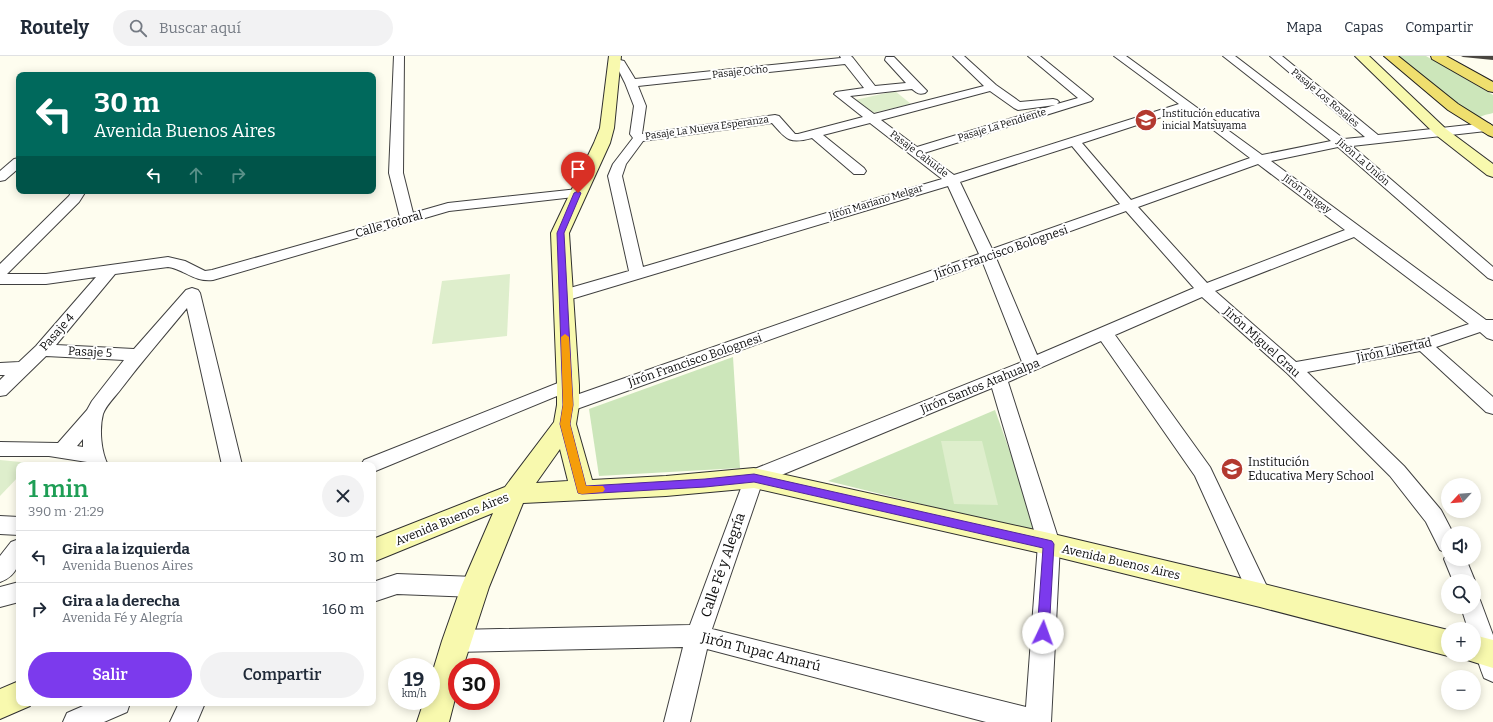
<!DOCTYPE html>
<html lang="es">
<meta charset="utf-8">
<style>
:root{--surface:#fff;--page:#f2f2f3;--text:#1f2937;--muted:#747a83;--line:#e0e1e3;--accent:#7c3aed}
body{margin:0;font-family:Bitter,serif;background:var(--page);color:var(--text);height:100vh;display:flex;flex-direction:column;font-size:15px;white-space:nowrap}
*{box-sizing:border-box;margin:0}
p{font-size:13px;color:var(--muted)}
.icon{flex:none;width:22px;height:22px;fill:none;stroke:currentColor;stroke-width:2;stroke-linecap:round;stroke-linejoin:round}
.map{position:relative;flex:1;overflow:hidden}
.sheet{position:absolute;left:16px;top:406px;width:360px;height:244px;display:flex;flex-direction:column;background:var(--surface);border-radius:8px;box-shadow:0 2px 10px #0003}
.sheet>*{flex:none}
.guide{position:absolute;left:16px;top:16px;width:360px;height:122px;border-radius:8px;box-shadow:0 2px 10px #0003;background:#00695c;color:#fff;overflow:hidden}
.needle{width:26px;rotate:244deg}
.controls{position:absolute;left:1441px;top:422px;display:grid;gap:8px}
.controls a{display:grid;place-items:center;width:40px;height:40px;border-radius:50%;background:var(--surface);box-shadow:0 2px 10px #0003;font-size:20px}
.speed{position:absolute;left:388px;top:602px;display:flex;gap:8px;font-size:20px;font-weight:700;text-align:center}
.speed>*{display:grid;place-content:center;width:52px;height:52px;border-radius:50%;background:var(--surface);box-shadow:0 2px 10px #0003;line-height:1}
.speed small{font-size:10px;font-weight:400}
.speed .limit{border:6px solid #d22;background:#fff;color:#111}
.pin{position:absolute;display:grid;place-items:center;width:34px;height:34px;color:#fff;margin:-41px -17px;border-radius:50% 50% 50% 0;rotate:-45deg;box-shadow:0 0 4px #0007}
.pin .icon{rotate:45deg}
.me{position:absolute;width:44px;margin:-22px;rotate:3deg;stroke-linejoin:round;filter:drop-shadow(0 0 3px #0008)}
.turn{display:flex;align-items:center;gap:14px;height:84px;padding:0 12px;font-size:18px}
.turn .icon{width:52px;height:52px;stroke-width:2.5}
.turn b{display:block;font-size:28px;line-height:34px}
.lanes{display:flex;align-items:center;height:38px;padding:0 12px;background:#0003;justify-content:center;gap:20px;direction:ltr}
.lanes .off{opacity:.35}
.round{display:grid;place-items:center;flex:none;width:42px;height:42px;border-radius:21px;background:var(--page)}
.head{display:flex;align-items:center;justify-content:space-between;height:68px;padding:0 12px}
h1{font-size:24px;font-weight:600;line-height:30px;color:#1e9e55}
.primary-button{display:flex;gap:8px;margin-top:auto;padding:8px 12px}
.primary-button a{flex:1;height:46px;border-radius:24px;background:var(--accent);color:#fff;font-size:16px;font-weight:600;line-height:46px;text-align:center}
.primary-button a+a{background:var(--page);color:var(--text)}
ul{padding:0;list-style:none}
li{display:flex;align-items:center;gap:12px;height:52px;padding:0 12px;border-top:1px solid var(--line)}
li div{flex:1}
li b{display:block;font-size:15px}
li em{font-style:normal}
header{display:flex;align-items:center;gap:24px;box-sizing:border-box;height:56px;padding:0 20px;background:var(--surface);border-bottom:1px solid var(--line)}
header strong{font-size:19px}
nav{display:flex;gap:22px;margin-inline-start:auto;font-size:14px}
.search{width:280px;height:36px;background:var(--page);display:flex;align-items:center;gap:10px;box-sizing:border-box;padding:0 14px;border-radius:22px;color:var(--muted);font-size:15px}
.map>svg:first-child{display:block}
.green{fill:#cce6ba}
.pitch{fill:#deeecc}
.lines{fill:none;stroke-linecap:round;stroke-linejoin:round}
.street-casing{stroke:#404040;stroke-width:2}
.secondary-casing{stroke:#2f2f2f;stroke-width:2}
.primary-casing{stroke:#1e1e1e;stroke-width:2}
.street{fill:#fff;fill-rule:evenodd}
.secondary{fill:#f8f9ae;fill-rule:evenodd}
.primary{fill:#efdf6e;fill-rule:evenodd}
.wall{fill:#494540}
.route{fill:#7c3aed;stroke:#51269a}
.slow{fill:#f59e0b}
.labels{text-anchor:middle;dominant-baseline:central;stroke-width:4;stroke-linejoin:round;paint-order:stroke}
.far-street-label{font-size:10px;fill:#0d0d0d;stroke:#fff}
.far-poi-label{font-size:10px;fill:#0d0d0d;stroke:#fff;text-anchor:start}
.street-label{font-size:12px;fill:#0d0d0d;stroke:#fff}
.poi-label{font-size:12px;fill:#0d0d0d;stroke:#fff;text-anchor:start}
.near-street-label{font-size:14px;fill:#0d0d0d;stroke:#fff}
</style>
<header>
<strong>Routely</strong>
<div class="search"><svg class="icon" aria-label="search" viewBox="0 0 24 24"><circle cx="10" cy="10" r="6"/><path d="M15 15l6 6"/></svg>Buscar aquí</div>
<nav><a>Mapa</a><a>Capas</a><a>Compartir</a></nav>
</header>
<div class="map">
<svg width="1493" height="666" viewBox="0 0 1493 666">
<rect width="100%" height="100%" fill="#fefdef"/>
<g class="green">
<path d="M1393 0H1426L1493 39V57C1486 59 1480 59 1477 65Z"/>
<path d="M733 301 740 412 599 420 589 353Z"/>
<path d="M995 354 1039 477 828 425Z"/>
</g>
<g class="pitch">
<path d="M895 35 911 48 872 57 855 44Z"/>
<path d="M510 218 507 280 432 288 442 225Z"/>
<path d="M941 385H982L998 449 954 448Z"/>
<path d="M0 404 31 407 29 409H19V420L0 440Z"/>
</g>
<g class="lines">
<g class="street-casing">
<g id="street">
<path d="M394 0H404L403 117 413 157 448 147 578 133 583 134 585 137 583 140 449 155 213 224C193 226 186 214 168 211L115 218 56 289 134 293 186 234 192 232 198 234 200 237 242 409H222L187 252C165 279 142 305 121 333 116 340 106 349 103 358 99 373 101 396 108 409H88L87 406 49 400H0V386L58 387 87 354 92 345 124 304 46 300 6 339 0 340V324L5 319H0V307L19 306 36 290 96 221 46 228H0V208L69 140 72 135H86L79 146 7 218H46L168 201 185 205 205 215 212 214 400 161 389 117ZM83 383V391L77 390Z"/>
<path d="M840 0H851L853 2 875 30 906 27 885 4 886 1H894L927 35 925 37C919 39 917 37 912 33L850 40 874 58 984 30 953 0H964L996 29 1020 46 1053 43 1057 44 1059 46 1057 48 1078 42 1028 0H1040L1093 43 1091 45 924 97 954 119 1179 48 1114 0H1126L1262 99 1331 85 1223 0H1235L1344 83 1365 81 1270 0H1282L1378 79 1486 67 1490 68 1492 71 1490 74 1486 75 1352 90 1493 211V224L1488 222 1338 91 1271 105 1486 264H1493V284L1487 282 1480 276 1436 291 1493 341V358L1486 356 1420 295 1307 316 1404 410 1441 454 1453 477H1448V503H1466L1475 525 1474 527V525H1453L1444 503 1447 497 1440 494 1426 466 1390 420 1287 317 1202 241 1115 279 1210 411 1271 539 1268 546 1260 549 1252 546 1195 420 1101 285 1008 326 1060 488 1051 666H986L707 593 690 666H664L683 591 456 596 448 593 444 585 448 577 456 574 690 569 747 416 1022 306 983 207 574 354 568 356 562 354 559 349 562 344 979 198 948 130 568 244 562 245 556 244 554 240 556 236 629 215 608 120 613 108 633 82 630 78 634 50 625 27 617 11H609L608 9 609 7 620 4 624 5 635 23 841 2ZM845 8 864 32 836 36 834 38 863 61 798 78H795L779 60 775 59 642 78 646 50 638 30ZM990 35 1014 52 1018 54 1055 49 917 91 881 64ZM1186 53 1250 102 1131 144 1082 87ZM772 67C787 84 789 88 812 82L854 118H864L866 115 864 112 823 79 870 67 942 123 643 211 622 120 626 108 643 85ZM1072 90 1120 148 992 193 960 126ZM1258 108 1345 174 1207 227 1138 151ZM1126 155 1194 232 1037 299 996 202ZM1354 181 1469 268 1421 284 1296 306 1215 235ZM992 332 1038 488 1026 651 712 573 762 427Z"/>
<path d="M19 102V112L5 124 0 125V115L14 103Z"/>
<path d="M568 323 574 325 577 329 574 333 378 414 373 416V409H361L364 404Z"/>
<path d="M0 460 19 461V479L0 478Z"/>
<path d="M19 483C19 502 22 518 0 526V500L11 486Z"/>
<path d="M397 518 475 521 483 524 486 531 483 538 475 541 397 538 373 546V526Z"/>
<path d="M19 526V546L0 551V531Z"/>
<path d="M1474 542 1480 544 1493 579V626L1484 622C1477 604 1474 593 1474 573H1468L1461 551H1474Z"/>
<path d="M90 647H130L127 656 104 666H63L67 657Z"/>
<path d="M179 647H205L197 666H170Z"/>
</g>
</g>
<g class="secondary-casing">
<g id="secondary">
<path d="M609 0H621L614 72 610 87 569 177 579 329V349L576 368 592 424 666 420 754 412 1049 477 1260 527 1448 574V599H1452L1448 600 1260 551 1049 499 754 432 666 440 523 447 489 531 463 611H457V635L449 666H417L424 645H431V621L442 585 461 531 493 457 373 506V483L505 431 554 366 557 349V329L551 177 594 87 600 72ZM560 393 568 425 536 427Z"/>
<path d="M1355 0H1369L1446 73 1493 108V121L1487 119 1436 79Z"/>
<path d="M1474 579 1493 584V612L1464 603 1462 599H1474Z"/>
<path d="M19 625V647H31L30 650 0 663V633Z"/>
</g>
</g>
<g class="primary-casing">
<g id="primary">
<path d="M1384 0H1398L1458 48 1493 70V81L1488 79 1448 54Z"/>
<path d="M1431 0H1446L1493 26V36L1488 35 1432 3Z"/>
</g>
</g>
<use href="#street" class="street"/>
<use href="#secondary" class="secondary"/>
<use href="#primary" class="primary"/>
</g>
<path class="wall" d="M1461 0H1493V4L1463 1Z"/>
<path class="route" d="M578 135 581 137 564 177 573 349 570 368 586 430 705 423 754 418 1048 484 1052 485 1054 488 1049 577 1047 581 1043 583 1039 581 1037 577 1043 492 754 426 705 431 582 438 578 437 560 368 563 349 557 177 574 137Z"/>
<path class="slow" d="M565 278 569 281 573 349 570 368 586 430H603L605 433 603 436 582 438 578 437 560 368 563 349 561 281Z"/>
<defs>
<g id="school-disc" transform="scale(1.15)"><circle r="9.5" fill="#b3392f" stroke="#fff"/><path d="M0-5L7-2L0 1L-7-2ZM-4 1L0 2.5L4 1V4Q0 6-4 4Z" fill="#fff"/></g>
</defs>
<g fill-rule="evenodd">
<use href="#school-disc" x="1146" y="64"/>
<use href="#school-disc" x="1232" y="413"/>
</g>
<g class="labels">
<g class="far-street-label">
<text transform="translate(740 16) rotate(-6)">Pasaje Ocho</text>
<text transform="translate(1325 42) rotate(40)">Pasaje Los Rosales</text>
<text transform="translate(1002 69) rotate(-17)">Pasaje La Pendiente</text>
<text transform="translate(707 72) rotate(-8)">Pasaje La Nueva Esperanza</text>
<text transform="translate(919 98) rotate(37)">Pasaje Cahuide</text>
<text transform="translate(1363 106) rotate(41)">Jirón La Unión</text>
<text transform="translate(1307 138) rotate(37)">Jirón Tangay</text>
<text transform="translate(876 146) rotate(-17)">Jirón Mariano Melgar</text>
</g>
<g class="far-poi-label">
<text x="1162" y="58">Institución educativa<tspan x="1162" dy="12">inicial Matsuyama</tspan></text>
</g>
<g class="street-label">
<text transform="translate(389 168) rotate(-16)">Calle Totoral</text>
<text transform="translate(1001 196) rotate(-19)">Jirón Francisco Bolognesi</text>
<text transform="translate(57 276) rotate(-49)">Pasaje 4</text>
<text transform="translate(1262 286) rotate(42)">Jirón Miguel Grau</text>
<text transform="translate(1394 294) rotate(-12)">Jirón Libertad</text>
<text transform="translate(90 296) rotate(3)">Pasaje 5</text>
<text transform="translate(695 304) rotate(-19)">Jirón Francisco Bolognesi</text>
<text transform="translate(980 330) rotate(-22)">Jirón Santos Atahualpa</text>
<text transform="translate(452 463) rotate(-22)">Avenida Buenos Aires</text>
<text transform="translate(1121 506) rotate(13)">Avenida Buenos Aires</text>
</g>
<g class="poi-label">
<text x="1248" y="406">Institución<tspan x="1248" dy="14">Educativa Mery School</tspan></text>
</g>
<g class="near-street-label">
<text transform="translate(723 509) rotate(-71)">Calle Fé y Alegría</text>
<text transform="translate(761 596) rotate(14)">Jirón Tupac Amarú</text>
</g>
</g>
</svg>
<div class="controls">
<a><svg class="needle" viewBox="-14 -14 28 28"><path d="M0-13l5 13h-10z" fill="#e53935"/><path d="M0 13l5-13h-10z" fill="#747a83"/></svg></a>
<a><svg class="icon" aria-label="sound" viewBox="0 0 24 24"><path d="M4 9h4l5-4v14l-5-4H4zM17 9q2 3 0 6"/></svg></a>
<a><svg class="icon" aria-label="search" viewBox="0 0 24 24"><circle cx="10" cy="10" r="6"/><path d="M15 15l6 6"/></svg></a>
<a>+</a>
<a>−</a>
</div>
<div class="speed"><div>19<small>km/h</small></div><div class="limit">30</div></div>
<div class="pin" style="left:578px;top:137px;background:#d93025"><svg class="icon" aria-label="arrive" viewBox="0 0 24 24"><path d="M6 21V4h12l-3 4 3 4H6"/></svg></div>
<svg class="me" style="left:1043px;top:577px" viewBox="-20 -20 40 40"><circle r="19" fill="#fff"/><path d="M0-13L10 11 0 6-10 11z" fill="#7c3aed"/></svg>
<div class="guide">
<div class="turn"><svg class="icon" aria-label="left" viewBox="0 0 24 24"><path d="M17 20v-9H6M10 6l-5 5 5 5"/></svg><div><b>30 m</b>Avenida Buenos Aires</div></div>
<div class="lanes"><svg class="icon" aria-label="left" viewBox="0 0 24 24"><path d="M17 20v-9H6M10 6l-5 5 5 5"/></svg><svg class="icon off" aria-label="ahead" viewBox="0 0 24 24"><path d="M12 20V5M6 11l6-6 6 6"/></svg><svg class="icon off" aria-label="right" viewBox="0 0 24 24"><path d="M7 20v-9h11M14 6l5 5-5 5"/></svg></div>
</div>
<section class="sheet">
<div class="head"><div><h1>1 min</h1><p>390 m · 21:29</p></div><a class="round"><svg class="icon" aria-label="close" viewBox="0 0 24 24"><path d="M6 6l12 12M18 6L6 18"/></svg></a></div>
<ul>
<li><svg class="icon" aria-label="left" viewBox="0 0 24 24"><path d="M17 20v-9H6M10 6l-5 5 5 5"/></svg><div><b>Gira a la izquierda</b><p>Avenida Buenos Aires</p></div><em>30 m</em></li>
<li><svg class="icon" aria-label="right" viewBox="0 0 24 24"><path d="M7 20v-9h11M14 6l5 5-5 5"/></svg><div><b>Gira a la derecha</b><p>Avenida Fé y Alegría</p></div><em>160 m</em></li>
</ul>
<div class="primary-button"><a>Salir</a><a>Compartir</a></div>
</section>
</div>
